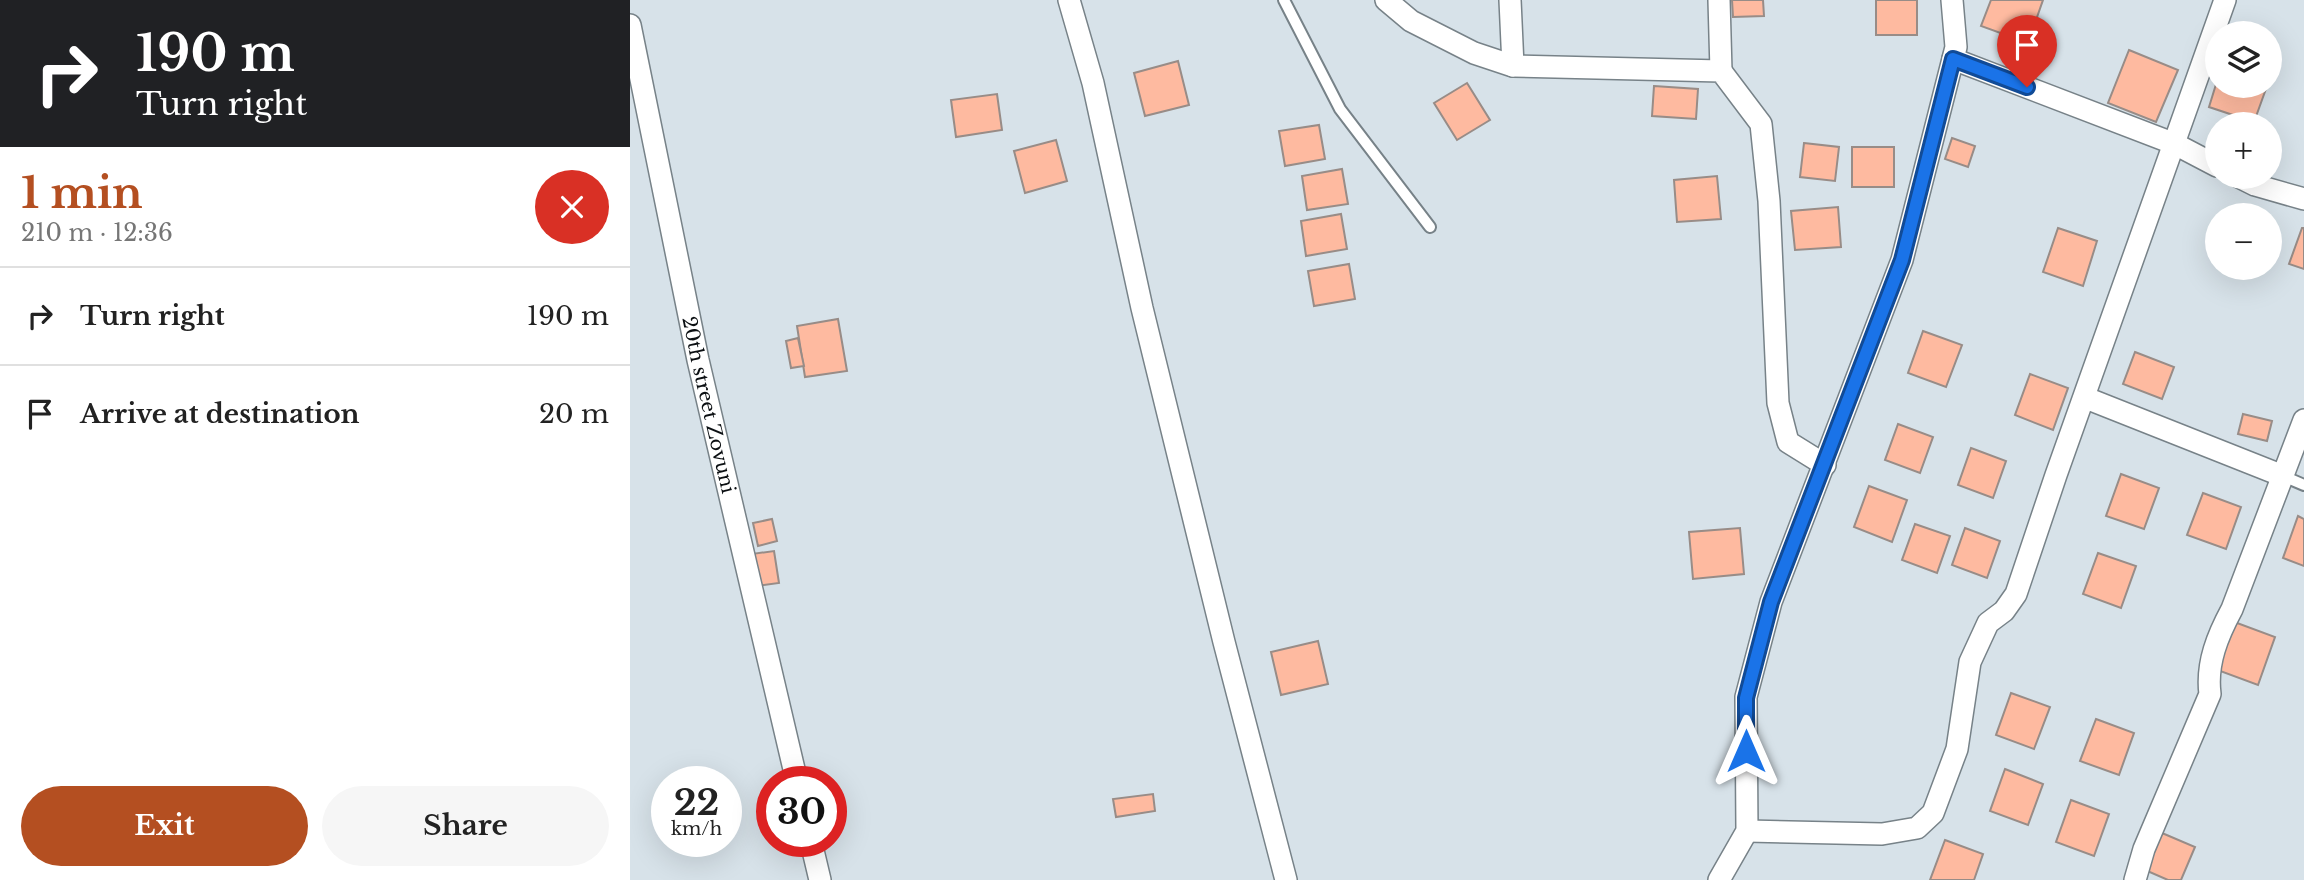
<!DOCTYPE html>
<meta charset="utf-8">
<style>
:root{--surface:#fff;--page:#f6f6f6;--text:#222;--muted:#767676;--line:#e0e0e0;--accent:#b44f21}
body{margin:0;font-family:"Libre Baskerville",serif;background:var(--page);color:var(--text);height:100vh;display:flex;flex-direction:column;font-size:26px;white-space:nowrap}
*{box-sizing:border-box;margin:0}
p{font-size:23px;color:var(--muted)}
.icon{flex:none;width:38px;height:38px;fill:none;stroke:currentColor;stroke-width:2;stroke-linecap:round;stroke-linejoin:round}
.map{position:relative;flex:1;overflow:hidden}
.details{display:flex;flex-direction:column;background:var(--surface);width:630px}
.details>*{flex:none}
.top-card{background:#202124;color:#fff;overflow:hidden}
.fabs{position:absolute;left:1575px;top:21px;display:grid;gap:14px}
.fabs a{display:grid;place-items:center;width:77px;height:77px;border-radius:50%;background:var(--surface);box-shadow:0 7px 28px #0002;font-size:35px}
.speed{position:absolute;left:21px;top:766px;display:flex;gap:14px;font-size:35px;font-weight:700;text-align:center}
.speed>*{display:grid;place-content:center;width:91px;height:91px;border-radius:50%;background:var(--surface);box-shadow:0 7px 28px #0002;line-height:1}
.speed small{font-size:18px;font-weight:400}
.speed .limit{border:10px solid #d22;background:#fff;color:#111}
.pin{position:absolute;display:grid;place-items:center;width:60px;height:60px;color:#fff;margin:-72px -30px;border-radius:50% 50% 50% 0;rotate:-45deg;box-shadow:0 0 7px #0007}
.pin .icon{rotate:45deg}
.me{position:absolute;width:77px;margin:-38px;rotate:0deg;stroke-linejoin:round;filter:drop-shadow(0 0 5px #0008)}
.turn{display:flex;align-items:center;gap:24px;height:147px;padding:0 21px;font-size:32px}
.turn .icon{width:91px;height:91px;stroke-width:2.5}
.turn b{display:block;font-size:49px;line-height:60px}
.round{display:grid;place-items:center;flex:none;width:74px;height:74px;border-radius:37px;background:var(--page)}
.overview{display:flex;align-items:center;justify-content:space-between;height:119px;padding:0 21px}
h1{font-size:42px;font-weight:700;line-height:52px;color:var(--accent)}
.action{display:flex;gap:14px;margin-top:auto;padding:14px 21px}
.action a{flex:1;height:80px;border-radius:42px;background:var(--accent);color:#fff;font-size:28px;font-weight:700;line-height:80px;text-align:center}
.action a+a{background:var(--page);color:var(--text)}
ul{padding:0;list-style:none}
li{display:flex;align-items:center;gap:21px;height:98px;padding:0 21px;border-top:2px solid var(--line)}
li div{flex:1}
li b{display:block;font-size:26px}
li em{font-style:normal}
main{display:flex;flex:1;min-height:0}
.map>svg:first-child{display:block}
.building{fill:#febaa0;stroke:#988c87;stroke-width:2}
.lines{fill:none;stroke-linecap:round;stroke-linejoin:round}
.service-casing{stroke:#778288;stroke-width:14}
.minor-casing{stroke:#778288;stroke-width:24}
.service{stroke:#fff;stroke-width:10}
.minor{stroke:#fff;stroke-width:21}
.route-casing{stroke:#114b97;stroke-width:18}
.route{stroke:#1a73e8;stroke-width:12}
.labels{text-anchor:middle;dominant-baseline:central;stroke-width:6;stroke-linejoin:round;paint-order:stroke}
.street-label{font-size:19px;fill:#0b0f12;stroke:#fff}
</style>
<main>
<section class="details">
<div class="top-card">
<div class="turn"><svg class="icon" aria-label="right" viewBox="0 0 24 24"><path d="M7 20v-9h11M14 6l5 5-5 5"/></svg><div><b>190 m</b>Turn right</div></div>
</div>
<div class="overview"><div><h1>1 min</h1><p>210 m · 12:36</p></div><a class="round" style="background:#d93025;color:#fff"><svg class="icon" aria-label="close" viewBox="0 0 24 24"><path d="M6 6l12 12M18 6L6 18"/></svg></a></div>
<ul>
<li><svg class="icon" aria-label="right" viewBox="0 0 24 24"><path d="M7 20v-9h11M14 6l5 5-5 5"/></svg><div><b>Turn right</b></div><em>190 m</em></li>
<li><svg class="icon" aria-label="arrive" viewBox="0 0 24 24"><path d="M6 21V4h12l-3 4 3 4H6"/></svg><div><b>Arrive at destination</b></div><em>20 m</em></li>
</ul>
<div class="action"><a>Exit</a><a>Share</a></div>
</section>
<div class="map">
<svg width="1674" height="880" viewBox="0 0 1674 880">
<rect width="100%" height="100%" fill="#d7e2e9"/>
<g class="building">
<path d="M1102 0H1133L1134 16 1103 17Z"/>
<rect x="1246" y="0" width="41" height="35"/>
<path d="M1361 0H1413L1398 43 1351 26Z"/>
<path d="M1499 50 1548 70 1526 122 1478 103Z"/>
<path d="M548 61 559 105 515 116 504 73Z"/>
<path d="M1587 81V86H1637L1624 122 1579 107Z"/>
<path d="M837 83 860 120 827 140 804 103Z"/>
<path d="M1024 86 1068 89 1066 119 1022 116Z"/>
<path d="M367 94 372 130 326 137 321 100Z"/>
<path d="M689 125 695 159 655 166 649 131Z"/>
<path d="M1322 138 1345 146 1338 167 1315 159Z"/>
<path d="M426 140 437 181 395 193 384 151Z"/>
<path d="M1174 143 1209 147 1205 181 1170 177Z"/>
<rect x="1222" y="147" width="42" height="40"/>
<path d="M712 169 718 204 677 210 672 176Z"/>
<path d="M1087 176 1091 219 1047 222 1044 180Z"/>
<path d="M1208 207 1211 247 1165 250 1161 211Z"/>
<path d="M711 214 717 249 676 256 671 221Z"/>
<path d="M1428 228 1467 241 1453 286 1413 272Z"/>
<path d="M1672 228H1674V269L1659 264Z"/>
<path d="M719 264 725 299 684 306 678 271Z"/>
<path d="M208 319 217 371 175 377 167 326Z"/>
<path d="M1293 331 1332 345 1316 387 1278 373Z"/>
<path d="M168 338 174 366 161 368 156 341Z"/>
<path d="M1505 352 1544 367 1532 399 1493 384Z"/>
<path d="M1400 374 1438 388 1423 430 1385 415Z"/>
<path d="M1613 414 1642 421 1637 441 1608 434Z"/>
<path d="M1268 424 1303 437 1290 473 1255 460Z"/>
<path d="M1341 448 1376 461 1363 498 1328 485Z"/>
<path d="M1491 474 1529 488 1514 529 1476 516Z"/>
<path d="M1239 486 1277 500 1262 542 1224 527Z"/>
<path d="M1573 493 1611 507 1596 549 1557 535Z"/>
<path d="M1668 516 1674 519V566L1653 558Z"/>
<path d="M142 519 147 541 128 546 123 523Z"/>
<path d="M1285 524 1320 536 1307 573 1272 560Z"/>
<path d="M1110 528 1114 574 1063 579 1059 532Z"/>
<path d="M1335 528 1370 541 1357 578 1322 565Z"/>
<path d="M144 551 149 583 127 586 122 554Z"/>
<path d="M1468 553 1506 566 1491 608 1453 594Z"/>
<path d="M1599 620 1645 637 1628 685 1582 668Z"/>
<path d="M688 641 698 684 651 695 641 652Z"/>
<path d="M1381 693 1420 707 1404 749 1366 735Z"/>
<path d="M1466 719 1504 733 1489 775 1450 761Z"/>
<path d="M1375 769 1413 784 1398 825 1360 811Z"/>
<path d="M523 794 525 811 486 817 483 799Z"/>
<path d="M1441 800 1479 814 1464 856 1426 842Z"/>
<path d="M1532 833 1565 847 1551 880H1538L1515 870Z"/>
<path d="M1315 840 1353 854 1344 880H1300Z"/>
</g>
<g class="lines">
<g class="service-casing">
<g id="service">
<path d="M654 0 710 109 800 227"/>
<path d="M1653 476 1674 485"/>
</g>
</g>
<g class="minor-casing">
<g id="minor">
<path d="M439 0 463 83 512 308 594 642 656 880"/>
<path d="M756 0 781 21 844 53 883 66 1091 71 1131 124 1139 201 1148 403 1158 442 1195 465"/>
<path d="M880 0 883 66"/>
<path d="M1089 0 1091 71"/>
<path id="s1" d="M0 25 68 360 167 782"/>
<path d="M1323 59 1545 144 1587 166"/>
<path d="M1609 177 1625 185 1674 199"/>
<path d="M1456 398 1653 476"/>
<path d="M1117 831 1252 834 1287 828 1303 813 1327 749 1340 662 1358 623 1374 611 1386 594 1426 475 1595 0"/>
<path d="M181 842 190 880"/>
<path d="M1089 880 1117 831 1116 697 1141 602 1272 260 1326 47 1322 0"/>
<path d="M1505 880 1514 849 1580 694C1576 663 1588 635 1602 609L1674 420"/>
</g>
</g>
<use href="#service" class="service"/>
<use href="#minor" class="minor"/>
</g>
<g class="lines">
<g class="route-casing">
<path id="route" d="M1116 751V698L1141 602 1272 260 1323 59 1397 87"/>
</g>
<use href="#route" class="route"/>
</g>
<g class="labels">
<g class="street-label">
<text stroke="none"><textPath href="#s1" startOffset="388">20th street Zovuni</textPath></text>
</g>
</g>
</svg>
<div class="fabs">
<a><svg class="icon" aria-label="layers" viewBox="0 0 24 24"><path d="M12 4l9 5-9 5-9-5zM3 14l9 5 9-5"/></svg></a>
<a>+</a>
<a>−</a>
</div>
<div class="speed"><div>22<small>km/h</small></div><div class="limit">30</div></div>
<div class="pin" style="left:1397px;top:87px;background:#d93025"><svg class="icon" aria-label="arrive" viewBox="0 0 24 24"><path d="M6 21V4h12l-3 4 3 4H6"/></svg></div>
<svg class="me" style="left:1116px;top:751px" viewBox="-20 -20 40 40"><path d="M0-17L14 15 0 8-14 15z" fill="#1a73e8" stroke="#fff" stroke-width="4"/></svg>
</div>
</main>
